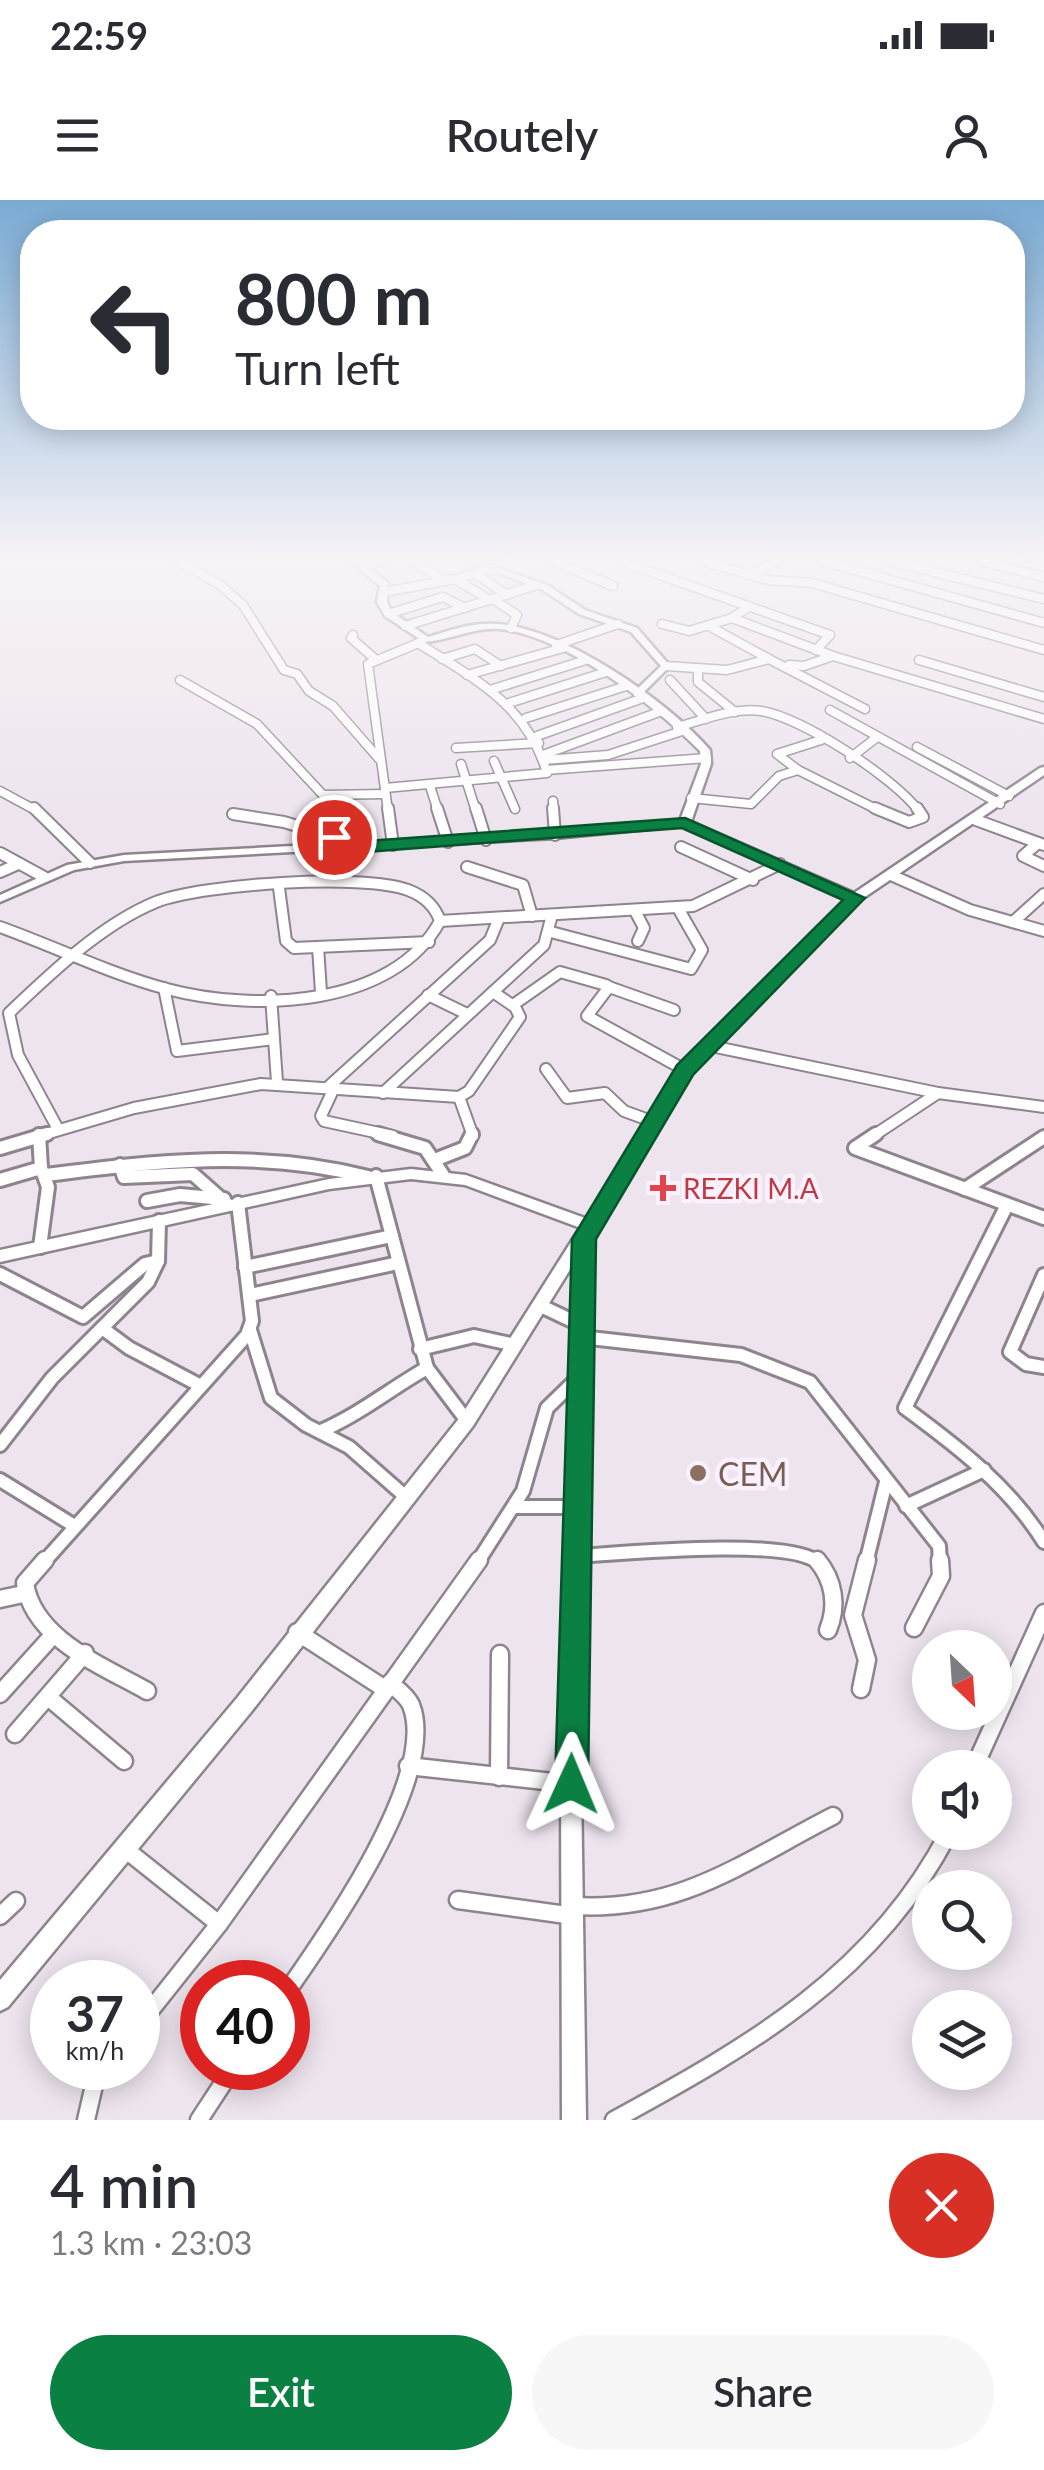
<!DOCTYPE html>
<meta charset="utf-8">
<style>
:root{--surface:#fff;--page:#f7f7f7;--text:#2b2b33;--muted:#7c7c81;--accent:#0b8043}
body{margin:0;font-family:Lato,sans-serif;background:var(--page);color:var(--text);height:100vh;display:flex;flex-direction:column;font-size:38px;white-space:nowrap}
*{box-sizing:border-box;margin:0}
p{font-size:32px;color:var(--muted)}
.icon{flex:none;width:55px;height:55px;fill:none;stroke:currentColor;stroke-width:2;stroke-linecap:round;stroke-linejoin:round}
.map{position:relative;height:1920px;overflow:hidden}
.panel{display:flex;flex-direction:column;background:var(--surface);flex:1}
.panel>*{flex:none}
.top-card{position:absolute;left:20px;top:20px;width:1005px;height:210px;border-radius:40px;box-shadow:0 5px 25px #0003;background:#fff;color:var(--text);overflow:hidden}
.needle{width:65px;rotate:155deg}
.tools{position:absolute;left:912px;top:1430px;display:grid;gap:20px}
.tools a{display:grid;place-items:center;width:100px;height:100px;border-radius:50%;background:var(--surface);box-shadow:0 5px 25px #0003;font-size:50px}
.speed{position:absolute;left:30px;top:1760px;display:flex;gap:20px;font-size:50px;font-weight:700;text-align:center}
.speed>*{display:grid;place-content:center;width:130px;height:130px;border-radius:50%;background:var(--surface);box-shadow:0 5px 25px #0003;line-height:1}
.speed small{font-size:25px;font-weight:400}
.speed .limit{border:15px solid #d22;background:#fff;color:#111}
.pin{position:absolute;display:grid;place-items:center;width:85px;height:85px;color:#fff;margin:-42px;border:5px solid #fff;border-radius:50%;box-shadow:0 2px 10px #0007}
.me{position:absolute;width:110px;margin:-55px;rotate:1deg;stroke-linejoin:round;filter:drop-shadow(0 0 8px #0008)}
.turn{display:flex;align-items:center;gap:35px;height:210px;padding:0 50px;font-size:45px}
.turn .icon{width:130px;height:130px;stroke-width:2.5}
.turn b{display:block;font-size:70px;line-height:85px}
.round{display:grid;place-items:center;flex:none;width:105px;height:105px;border-radius:52px;background:var(--page)}
.overview{display:flex;align-items:center;justify-content:space-between;height:170px;padding:0 50px}
h1{font-size:60px;font-weight:600;line-height:75px}
.primary-button{display:flex;gap:20px;margin-top:auto;padding:20px 50px}
.primary-button a{flex:1;height:115px;border-radius:60px;background:var(--accent);color:#fff;font-size:40px;font-weight:600;line-height:115px;text-align:center}
.primary-button a+a{background:var(--page);color:var(--text)}
.status{display:flex;justify-content:space-between;align-items:center;height:70px;padding:0 50px;background:var(--surface);direction:ltr}
.status svg{height:28px;fill:currentColor}
header{display:flex;justify-content:space-between;align-items:center;height:130px;padding:0 50px;background:var(--surface);font-size:45px;font-weight:600}
.map>svg:first-child{display:block}
.lines{fill:none;stroke-linecap:round;stroke-linejoin:round}
.minor-far3-casing{stroke:#8d848e;stroke-width:11}
.minor-far2-casing{stroke:#8d848e;stroke-width:14}
.minor-far1-casing{stroke:#8d848e;stroke-width:18}
.minor-casing{stroke:#8d848e;stroke-width:21}
.tertiary-casing{stroke:#8d848e;stroke-width:5}
.secondary-casing{stroke:#8d848e;stroke-width:5}
.minor-far3{stroke:#fff;stroke-width:8}
.minor-far2{stroke:#fff;stroke-width:10}
.minor-far1{stroke:#fff;stroke-width:12}
.minor{stroke:#fff;stroke-width:16}
.tertiary{fill:#fff;fill-rule:evenodd}
.secondary{fill:#fff;fill-rule:evenodd}
.route{fill:#0b8043;stroke:#07532c;stroke-width:2.5}
.health-dot{fill:#e0444e;stroke:#fbf1fc;stroke-width:4}
.education-dot{fill:#8d6e63;stroke:#fbf1fc;stroke-width:4}
.labels{text-anchor:middle;dominant-baseline:central;stroke-width:9;stroke-linejoin:round;paint-order:stroke}
.health-label{font-size:28px;fill:#be3a42;stroke:#fbf1fc;text-anchor:start}
.near-education-label{font-size:32px;fill:#785e54;stroke:#fbf1fc;text-anchor:start}
</style>
<div class="status"><b>22:59</b><svg viewBox="0 0 49 12"><path d="M0 12V9h3v3zM5 12V6h3v6zM10 12V3h3v9zM15 12V0h3v12zM26 1h20v11H26zM47 4h2v5h-2z"/></svg></div>
<header><svg class="icon" aria-label="menu" viewBox="0 0 24 24"><path d="M4 6h16M4 12h16M4 18h16"/></svg>Routely<svg class="icon" aria-label="person" viewBox="0 0 24 24"><circle cx="12" cy="8" r="4"/><path d="M4 21q1-7 8-7t8 7"/></svg></header>
<div class="map">
<svg width="1044" height="1920" viewBox="0 0 1044 1920">
<rect width="100%" height="100%" fill="#ede4ee"/>
<g class="lines">
<g class="minor-far3-casing">
<g id="minor-far3">
<path d="M177 361 219 384 243 405 284 470 297 474 309 491 333 506 381 561"/>
<path d="M413 361 444 381"/>
<path d="M553 361 613 386"/>
<path d="M620 361 830 435 816 450"/>
<path d="M701 361 769 380 812 383 1044 450"/>
<path d="M823 361 1044 423"/>
<path d="M889 361 1044 399"/>
<path d="M981 361 1044 377"/>
<path d="M362 366 382 361"/>
<path d="M476 374 507 395"/>
<path d="M750 375 777 361"/>
<path d="M384 392 455 379"/>
<path d="M493 399 517 415 511 428"/>
<path d="M490 400 455 379 493 369"/>
<path d="M747 408 732 418 833 456 1044 519"/>
<path d="M388 414 443 397 465 408"/>
<path d="M662 424 689 431 732 418"/>
<path d="M405 426 537 385"/>
<path d="M353 435 351 438 375 459"/>
<path d="M556 445 618 424"/>
<path d="M442 459 475 449 501 466"/>
<path d="M769 459 865 509"/>
<path d="M919 460 1044 497"/>
<path d="M789 465 804 466 833 456"/>
<path d="M666 466 727 470 769 459 709 426"/>
<path d="M698 470V482L735 512"/>
<path d="M467 475 563 448"/>
<path d="M180 480 257 524 323 595 385 594"/>
<path d="M670 480 706 519"/>
<path d="M490 490 586 460"/>
<path d="M509 503 606 472"/>
<path d="M830 510 1000 604"/>
<path d="M526 518 626 486"/>
<path d="M677 527C703 520 734 507 761 511 803 518 893 577 919 611"/>
<path d="M537 536 643 498"/>
<path d="M917 547 1009 596"/>
<path d="M456 548 539 543"/>
<path d="M543 555 659 512"/>
<path d="M850 558 876 538"/>
<path d="M544 560 608 555 682 531"/>
<path d="M494 561 515 609"/>
<path d="M461 564 476 611"/>
<path d="M546 570 707 558"/>
<path d="M798 570 777 554 821 540"/>
<path d="M430 586 438 611"/>
<path d="M385 588 547 573C527 505 475 479 418 443"/>
<path d="M0 591 37 611"/>
<path d="M691 598 751 604 779 576 798 570 880 611"/>
<path d="M553 601 554 611"/>
<path d="M388 611 368 464 421 442"/>
</g>
</g>
<g class="minor-far2-casing">
<g id="minor-far2">
<path d="M34 608 90 663"/>
<path d="M388 608 393 645"/>
<path d="M437 608 448 642"/>
<path d="M476 608 486 640"/>
<path d="M553 608 555 635"/>
<path d="M875 608 909 622 923 617 917 608"/>
<path d="M233 614 284 622 367 647"/>
<path d="M976 620 1044 645"/>
<path d="M1038 643 1023 656 1044 666"/>
<path d="M681 647 753 680"/>
<path d="M0 653 44 677"/>
<path d="M467 667 523 685 532 716"/>
<path d="M0 672 16 665"/>
<path d="M891 675 970 710 1044 731"/>
<path d="M279 688 286 741 294 748 429 742"/>
<path d="M635 711 644 728 638 741"/>
<path d="M1013 722 1044 694"/>
<path d="M0 727C56 747 110 774 167 789 253 812 393 808 440 721"/>
<path d="M551 732 691 769 702 750 678 708"/>
<path d="M318 747 321 792"/>
<path d="M609 787 674 810"/>
<path d="M164 788 177 851 274 839"/>
<path d="M428 795 467 814"/>
<path d="M271 796 277 882"/>
<path d="M513 805 560 772 606 785 609 787 587 816 685 870"/>
<path d="M706 845 938 893 1044 907"/>
<path d="M546 869 567 898 605 893 624 911 654 922"/>
<path d="M327 888 490 740 499 718"/>
<path d="M334 888 321 916 324 921 393 936"/>
<path d="M383 893 544 745 552 715"/>
<path d="M459 897 473 936"/>
<path d="M58 929 18 855 9 813C51 773 102 724 156 702 202 684 363 673 408 690 424 696 435 706 440 721L693 706 780 664"/>
<path d="M39 936 134 908 261 884 459 897 469 891 520 817 515 807 493 792"/>
<path d="M873 936 938 893"/>
</g>
</g>
<g class="minor-far1-casing">
<g id="minor-far1">
<path d="M378 934 425 948 443 975"/>
<path d="M876 934 855 948 1044 1018"/>
<path d="M0 948 47 934"/>
<path d="M437 959 465 948 472 934"/>
<path d="M120 965 124 977 193 974 228 1005"/>
<path d="M46 975C155 961 260 949 368 977"/>
<path d="M376 976 427 1168 467 1221"/>
<path d="M0 980 41 968 39 935"/>
<path d="M965 989 1044 937"/>
<path d="M147 1001 180 995 224 999"/>
<path d="M1007 1005 905 1208C958 1247 1009 1286 1044 1342"/>
<path d="M40 1047 48 987 41 968"/>
<path d="M245 1067 392 1036"/>
<path d="M0 1074 83 1117 145 1064 158 1061"/>
<path d="M1044 1075 1010 1152 1026 1164 1044 1167"/>
<path d="M250 1095 398 1063"/>
<path d="M541 1106 581 1125 587 1060 584 1039"/>
<path d="M102 1128 129 1148 201 1186"/>
<path d="M250 1130 271 1198 306 1225 349 1247 406 1297"/>
<path d="M581 1137 741 1155 810 1182 939 1346 940 1363"/>
<path d="M420 1149 474 1136 515 1145"/>
<path d="M321 1231C360 1214 390 1189 427 1168"/>
<path d="M0 1245 52 1178 148 1082 158 1061 159 1021"/>
<path d="M0 1280 73 1325"/>
<path d="M906 1306 984 1270"/>
<path d="M514 1307H579"/>
<path d="M579 1356C624 1353 789 1337 819 1363"/>
<path d="M43 1363 247 1135 252 1121 238 1003"/>
<path d="M477 1363 523 1291 547 1208 580 1176"/>
<path d="M866 1363 886 1282"/>
</g>
</g>
<g class="minor-casing">
<g id="minor">
<path d="M45 1360 25 1383C33 1439 103 1466 147 1491"/>
<path d="M817 1360C834 1380 838 1406 828 1430"/>
<path d="M0 1399 23 1394"/>
<path d="M914 1428 941 1376 940 1360"/>
<path d="M297 1432 385 1489"/>
<path d="M861 1489 867 1460 853 1415 867 1360"/>
<path d="M0 1494 54 1434"/>
<path d="M48 1497 124 1561"/>
<path d="M15 1534 85 1453"/>
<path d="M408 1566 571 1584"/>
<path d="M974 1568 1044 1413"/>
<path d="M499 1577 500 1454"/>
<path d="M125 1649 219 1724"/>
<path d="M458 1700 574 1716"/>
<path d="M574 1706C680 1712 743 1662 833 1616"/>
<path d="M0 1716 16 1701"/>
<path d="M288 1790C328 1733 439 1575 411 1505 407 1496 397 1489 390 1483"/>
<path d="M138 1826 219 1724 479 1360"/>
<path d="M86 1920 95 1881 103 1868"/>
<path d="M199 1920 233 1868"/>
<path d="M614 1920C750 1846 876 1774 949 1632"/>
</g>
</g>
<g class="tertiary-casing">
<g id="tertiary">
<path d="M467 361H478L547 385 585 410 637 428 670 466 640 496H634V492L661 466 631 432 579 414 541 389Z"/>
<path d="M685 620 690 623 689 625 555 638 124 661 74 670 0 702V695L67 665 124 655 555 632Z"/>
<path d="M411 969 466 975 596 1022 598 1026 596 1030H586L465 985 411 979 329 989 0 1062V1050L329 979Z"/>
<path d="M581 1119 586 1121 589 1125 581 1584 586 1920H562L561 1584 573 1125 576 1121Z"/>
</g>
</g>
<g class="secondary-casing">
<path id="secondary" d="M351 361H360L388 383 387 402 392 412 428 437C451 430 474 422 497 424 563 428 668 501 710 550L711 564 691 622 854 693 1040 568 1044 567V575L859 701 698 863 473 1226 251 1512 8 1807 0 1811V1780L237 1498 461 1216 688 857 847 699 681 625 679 623 701 564 700 551C656 506 562 434 499 429 472 427 449 441 424 442L385 416 377 402 380 386Z"/>
</g>
<use href="#minor-far3" class="minor-far3"/>
<use href="#minor-far2" class="minor-far2"/>
<use href="#minor-far1" class="minor-far1"/>
<use href="#minor" class="minor"/>
<use href="#tertiary" class="tertiary"/>
<use href="#secondary" class="secondary"/>
</g>
<linearGradient id="sky" x2="0" y2="1"><stop stop-color="#7aaad3"/><stop offset="0.57" stop-color="#f7f3f7"/><stop offset="1" stop-color="#f7f3f7" stop-opacity="0"/></linearGradient>
<rect width="1044" height="630" fill="url(#sky)"/>
<path class="route" d="M685 618 865 698 693 875 596 1039 588 1584 583 1596 571 1600 560 1596 555 1584 572 1039 677 865 843 700 682 628 366 652 325 637 334 632 367 641Z"/>
<path class="health-dot" d="M658 973h10v10h10v10h-10v10h-10v-10h-10v-10h10z"/>
<circle class="education-dot" cx="698" cy="1273" r="10"/>
<g class="labels">
<g class="health-label">
<text x="683" y="988">REZKI M.A</text>
</g>
<g class="near-education-label">
<text x="718" y="1273">CEM</text>
</g>
</g>
</svg>
<div class="tools">
<a><svg class="needle" viewBox="-14 -14 28 28"><path d="M0-13l5 13h-10z" fill="#e53935"/><path d="M0 13l5-13h-10z" fill="#7c7c81"/></svg></a>
<a><svg class="icon" aria-label="sound" viewBox="0 0 24 24"><path d="M4 9h4l5-4v14l-5-4H4zM17 9q2 3 0 6"/></svg></a>
<a><svg class="icon" aria-label="search" viewBox="0 0 24 24"><circle cx="10" cy="10" r="6"/><path d="M15 15l6 6"/></svg></a>
<a><svg class="icon" aria-label="layers" viewBox="0 0 24 24"><path d="M12 4l9 5-9 5-9-5zM3 14l9 5 9-5"/></svg></a>
</div>
<div class="speed"><div>37<small>km/h</small></div><div class="limit">40</div></div>
<div class="pin" style="left:334px;top:637px;background:#d93025"><svg class="icon" aria-label="arrive" viewBox="0 0 24 24"><path d="M6 21V4h12l-3 4 3 4H6"/></svg></div>
<svg class="me" style="left:571px;top:1584px" viewBox="-20 -20 40 40"><path d="M0-17L14 15 0 8-14 15z" fill="#0b8043" stroke="#fff" stroke-width="4"/></svg>
<div class="top-card">
<div class="turn"><svg class="icon" aria-label="left" viewBox="0 0 24 24"><path d="M17 20v-9H6M10 6l-5 5 5 5"/></svg><div><b>800 m</b>Turn left</div></div>
</div>
</div>
<section class="panel">
<div class="overview"><div><h1>4 min</h1><p>1.3 km · 23:03</p></div><a class="round" style="background:#d93025;color:#fff"><svg class="icon" aria-label="close" viewBox="0 0 24 24"><path d="M6 6l12 12M18 6L6 18"/></svg></a></div>
<div class="primary-button"><a>Exit</a><a>Share</a></div>
</section>
